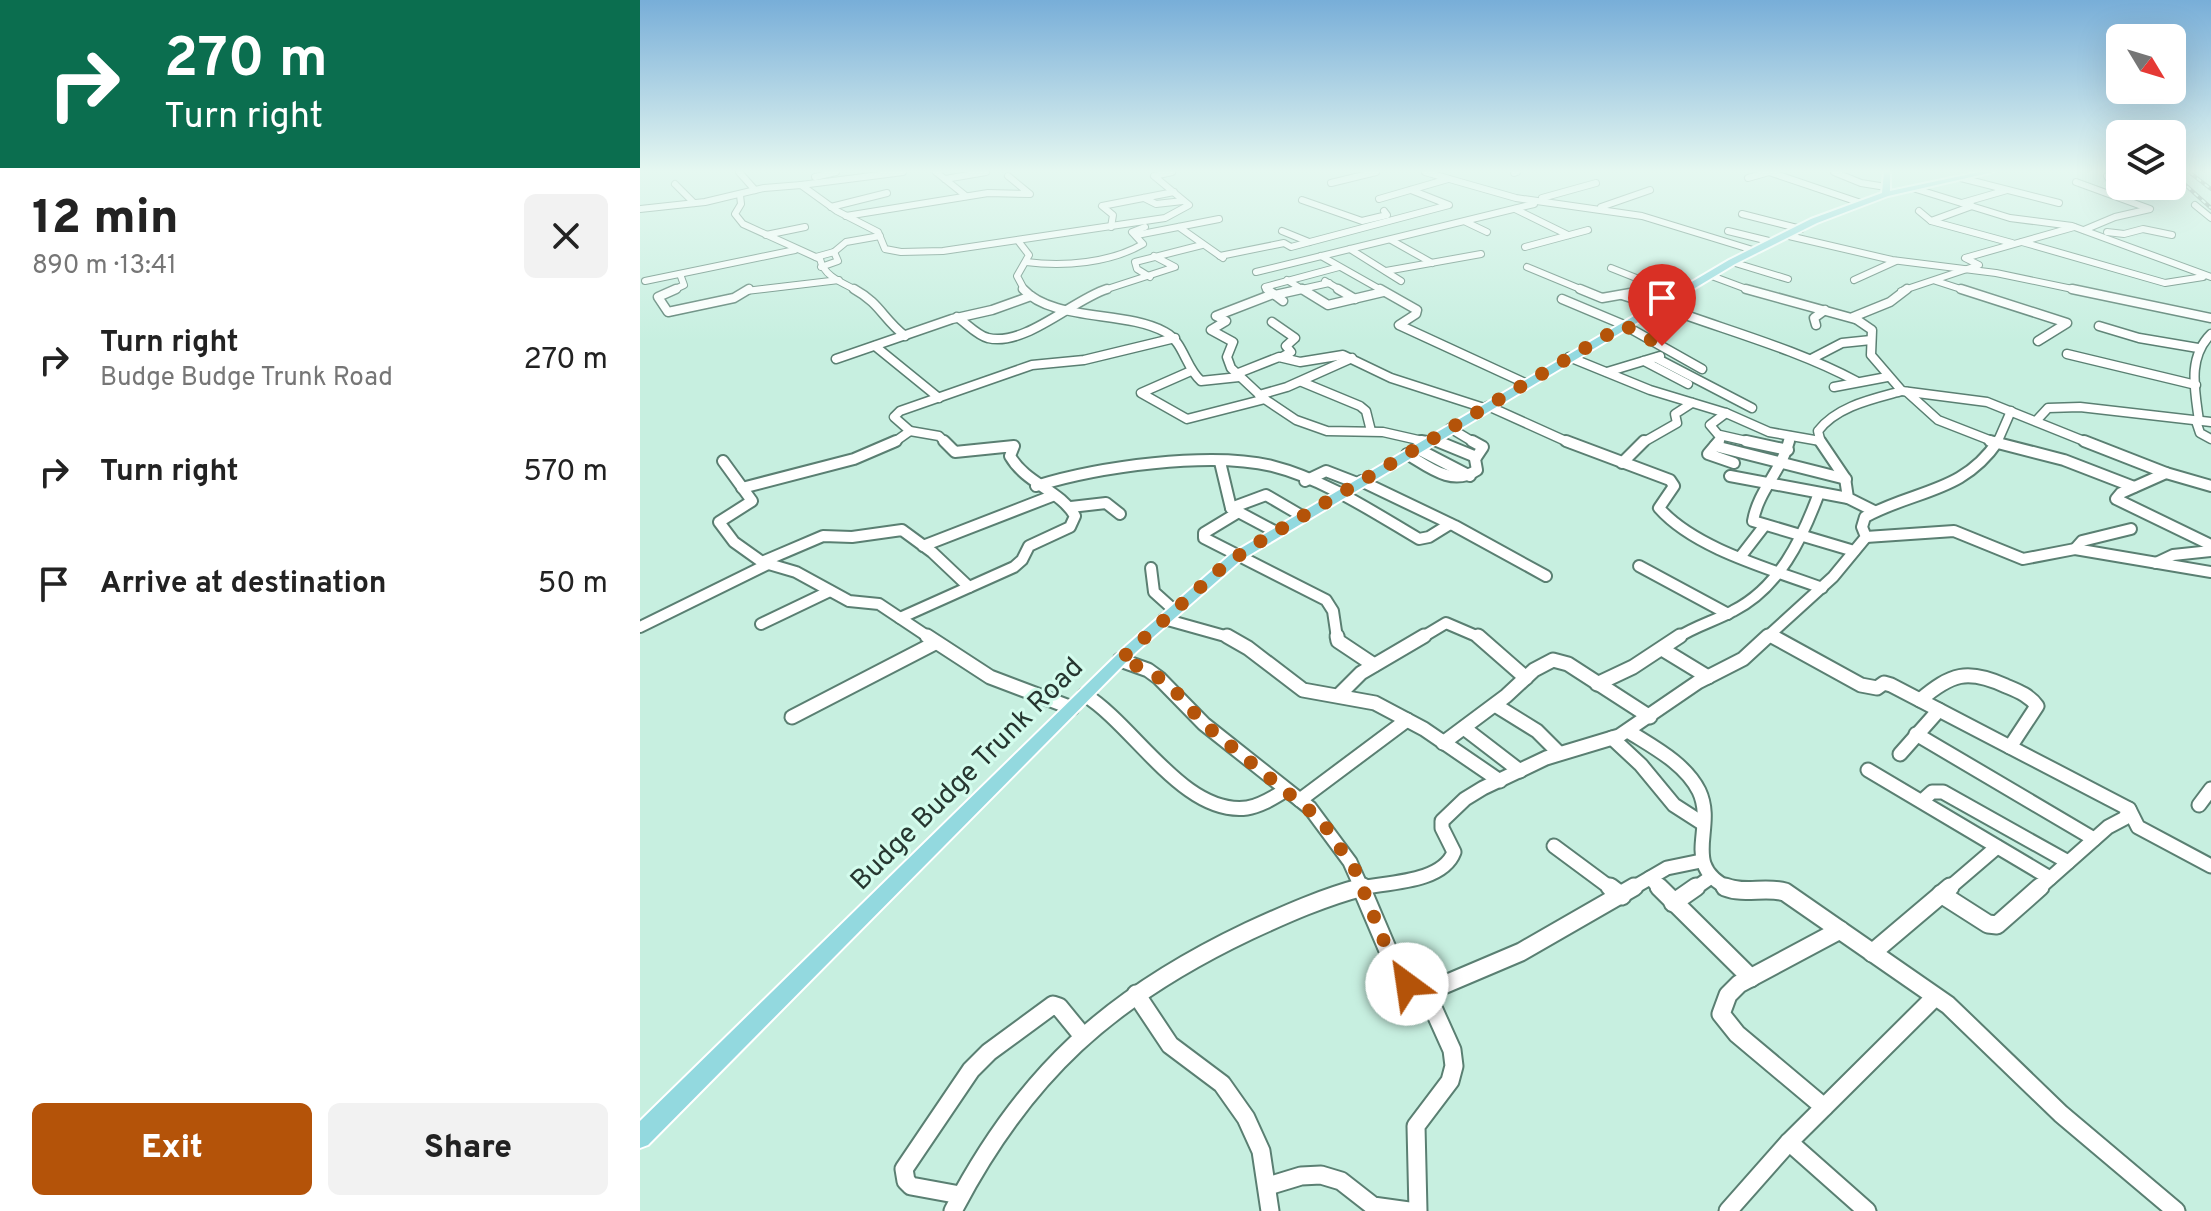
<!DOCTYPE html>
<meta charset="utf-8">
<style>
:root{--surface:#fff;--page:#f2f2f2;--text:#222;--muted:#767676;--accent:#b45309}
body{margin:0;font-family:Overpass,sans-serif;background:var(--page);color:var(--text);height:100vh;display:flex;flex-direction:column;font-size:30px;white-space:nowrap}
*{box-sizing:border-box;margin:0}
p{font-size:26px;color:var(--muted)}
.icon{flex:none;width:44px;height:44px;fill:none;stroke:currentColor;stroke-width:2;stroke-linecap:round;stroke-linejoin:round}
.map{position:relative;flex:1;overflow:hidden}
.drawer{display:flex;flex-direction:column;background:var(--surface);width:640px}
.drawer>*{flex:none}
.guide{background:#0b6e4f;color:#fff;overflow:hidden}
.needle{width:52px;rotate:128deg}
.fabs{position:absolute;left:1466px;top:24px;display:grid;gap:16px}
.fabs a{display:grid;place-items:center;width:80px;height:80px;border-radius:12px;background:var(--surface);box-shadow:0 8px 32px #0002;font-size:40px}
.pin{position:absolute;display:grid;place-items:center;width:68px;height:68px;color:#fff;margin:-82px -34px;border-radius:50% 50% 50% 0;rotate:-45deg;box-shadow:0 0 8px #0007}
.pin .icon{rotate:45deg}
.me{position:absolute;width:88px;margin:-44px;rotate:329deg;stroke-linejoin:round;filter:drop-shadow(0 0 6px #0008)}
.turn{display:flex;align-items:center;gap:28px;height:168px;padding:0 32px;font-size:36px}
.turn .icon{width:104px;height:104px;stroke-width:2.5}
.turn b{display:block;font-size:56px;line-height:68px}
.round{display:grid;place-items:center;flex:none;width:84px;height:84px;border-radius:12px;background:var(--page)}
.head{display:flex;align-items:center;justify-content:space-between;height:136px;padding:0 32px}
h1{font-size:48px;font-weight:800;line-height:60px}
.cta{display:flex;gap:16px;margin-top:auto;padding:16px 32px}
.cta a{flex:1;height:92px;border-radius:12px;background:var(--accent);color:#fff;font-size:32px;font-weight:800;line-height:92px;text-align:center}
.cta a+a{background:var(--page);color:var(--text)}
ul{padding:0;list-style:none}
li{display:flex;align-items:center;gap:24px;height:112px;padding:0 32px}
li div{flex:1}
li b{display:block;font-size:30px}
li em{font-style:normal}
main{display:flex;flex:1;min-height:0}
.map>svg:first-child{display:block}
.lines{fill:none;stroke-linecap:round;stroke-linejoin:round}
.minor-far4-casing{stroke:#5a7f72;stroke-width:8}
.minor-far3-casing{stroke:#5a7f72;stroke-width:11}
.minor-far2-casing{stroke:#5a7f72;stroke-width:14}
.minor-far1-casing{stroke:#5a7f72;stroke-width:17}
.minor-casing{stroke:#5a7f72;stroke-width:21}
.major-casing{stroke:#fff;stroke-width:4}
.minor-far4{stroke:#fff;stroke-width:6}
.minor-far3{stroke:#fff;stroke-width:8}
.minor-far2{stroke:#fff;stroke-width:10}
.minor-far1{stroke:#fff;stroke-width:13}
.minor{stroke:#fff;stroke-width:17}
.major{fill:#93d9df;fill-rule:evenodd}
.rail-casing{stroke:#718c82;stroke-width:4}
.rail{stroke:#d4fced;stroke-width:2;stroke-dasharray:5;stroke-linecap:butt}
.route{stroke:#b45309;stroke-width:14;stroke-dasharray:0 25.2}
.labels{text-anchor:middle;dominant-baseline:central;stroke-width:6;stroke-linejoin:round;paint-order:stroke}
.street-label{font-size:28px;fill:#263630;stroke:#d4fced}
</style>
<main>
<section class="drawer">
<div class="guide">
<div class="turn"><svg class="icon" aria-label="right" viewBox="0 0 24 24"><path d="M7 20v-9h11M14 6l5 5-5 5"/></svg><div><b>270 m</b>Turn right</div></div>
</div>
<div class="head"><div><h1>12 min</h1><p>890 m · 13:41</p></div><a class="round"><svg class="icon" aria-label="close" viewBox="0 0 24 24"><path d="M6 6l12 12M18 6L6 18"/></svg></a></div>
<ul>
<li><svg class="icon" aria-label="right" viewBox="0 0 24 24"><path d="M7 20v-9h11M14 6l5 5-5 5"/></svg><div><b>Turn right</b><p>Budge Budge Trunk Road</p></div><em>270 m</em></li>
<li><svg class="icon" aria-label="right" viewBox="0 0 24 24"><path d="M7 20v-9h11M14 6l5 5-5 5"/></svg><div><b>Turn right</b></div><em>570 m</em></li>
<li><svg class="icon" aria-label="arrive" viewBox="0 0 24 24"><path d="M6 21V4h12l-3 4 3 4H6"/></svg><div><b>Arrive at destination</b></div><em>50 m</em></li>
</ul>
<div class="cta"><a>Exit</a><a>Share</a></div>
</section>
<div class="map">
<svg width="1571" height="1211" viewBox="0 0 1571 1211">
<rect width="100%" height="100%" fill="#c7efe0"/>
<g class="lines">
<g class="minor-far4-casing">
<g id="minor-far4">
<path d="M99 172 115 190"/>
<path d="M296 172 326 196"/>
<path d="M785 172 876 198 1002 216 1116 251"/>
<path d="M1194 172 1221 183 1246 187"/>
<path d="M874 173 877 172"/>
<path d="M175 177 196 172"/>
<path d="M1108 178 1129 172 1221 203"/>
<path d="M1321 178 1419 203"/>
<path d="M305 179 346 172"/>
<path d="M1436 182 1510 209 1475 217 1444 230"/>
<path d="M691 183 736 172"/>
<path d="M35 184 54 203"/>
<path d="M161 185 263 172"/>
<path d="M1276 189 1370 218 1432 226 1571 277"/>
<path d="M1472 194 1478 192 1467 176 1480 174"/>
<path d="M100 195 101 204 95 214 103 224 180 259C184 277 203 283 218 291"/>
<path d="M504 198 516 204 543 201"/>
<path d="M902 198 956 183"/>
<path d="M739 199 808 179"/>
<path d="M662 200 722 221 747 215 744 211"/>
<path d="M1322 203 1367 190"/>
<path d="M1555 205 1571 218"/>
<path d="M191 207 247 193"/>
<path d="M961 207 1010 190"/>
<path d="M0 209 65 202 124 188 161 185 197 211 238 232 245 249 261 252 303 251 525 218 549 205 514 176 532 172"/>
<path d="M875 209 928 235"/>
<path d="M1279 211 1291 221 1372 243"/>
<path d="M1102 214 1161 229"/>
<path d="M206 216 348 193 390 194 368 176"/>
<path d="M1291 221 1332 206"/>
<path d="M826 222 847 232"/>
<path d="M471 227 473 215 462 206 534 192"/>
<path d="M539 227 583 258"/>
<path d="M642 231 669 242"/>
<path d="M1088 231 1133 242"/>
<path d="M1467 232 1484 234 1503 229 1532 235"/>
<path d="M126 235 165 227"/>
<path d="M497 235 579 219"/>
<path d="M1149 236 1252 260 1356 273 1442 291"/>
<path d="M751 240 792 263"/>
<path d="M379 242 389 255 377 276 385 291"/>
<path d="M1382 242 1525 283 1563 277"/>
<path d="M885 247 948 230"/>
<path d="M710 249 761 281"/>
<path d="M580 256 644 243 651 247 809 205 771 190"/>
<path d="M681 256 743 291"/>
<path d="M176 257 194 252 206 242 240 236"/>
<path d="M386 262C424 267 470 263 503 244L492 232 505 227"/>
<path d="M1092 262 1148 279"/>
<path d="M181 267 198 261 194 252"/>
<path d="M887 267 945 291"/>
<path d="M971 268 1029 291"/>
<path d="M746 271 841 254"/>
<path d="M616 272 894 204"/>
<path d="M1069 275 1112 291"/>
<path d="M510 277 497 269 495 262 562 245"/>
<path d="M647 280 665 291"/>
<path d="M1214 280 1256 261"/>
<path d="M5 281 155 250"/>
<path d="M685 281 702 291"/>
<path d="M1296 281 1327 291"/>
<path d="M31 291 44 285 40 274"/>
<path d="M106 291 199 280"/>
<path d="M461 291 535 267 514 256"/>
<path d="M630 291 625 287 699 267"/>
<path d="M653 291 689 283"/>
<path d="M1261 291 1339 265 1325 258 1434 227"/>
</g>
</g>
<g class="minor-far3-casing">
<g id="minor-far3">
<path d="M36 289 18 297 28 312 94 298 109 289"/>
<path d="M214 289C241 304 242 318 265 336"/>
<path d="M383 289C413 322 485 310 525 332 544 342 545 367 561 381L599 377"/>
<path d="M627 289 643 301"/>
<path d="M662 289 688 305 743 292"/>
<path d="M698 289 715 299"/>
<path d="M740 289 777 310 776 314 759 325 885 383"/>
<path d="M940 289 962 298 996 292 1025 301"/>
<path d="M1024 289 1037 294"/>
<path d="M1106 289 1215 319"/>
<path d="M1267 289 1250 302 1213 317 1232 330 1231 355 1262 391 1347 402 1449 443"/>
<path d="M1321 289 1427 323 1398 341"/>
<path d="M1432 289 1571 318"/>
<path d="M633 294 576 316 586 321 571 330 593 342 587 357 591 368 623 398 656 420 687 431 743 432 787 442"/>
<path d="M635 295 662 289"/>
<path d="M982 295 1016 306"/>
<path d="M922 299 984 325 1062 369"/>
<path d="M1018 305C1084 330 1154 348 1216 381"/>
<path d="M317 317C326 323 338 336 348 338 385 347 434 299 467 289"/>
<path d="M632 322 655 338 646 346 651 352 642 357"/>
<path d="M1176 325 1174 318 1185 310"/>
<path d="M1459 326 1499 338 1558 348"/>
<path d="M235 346 299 398"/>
<path d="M1427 354 1556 385"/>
<path d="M929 357 1010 390 1086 413 1129 432 1180 441"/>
<path d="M1016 358 1112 408"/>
<path d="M1173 358 1202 343 1231 340"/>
<path d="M196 359 312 319 352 310 391 296"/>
<path d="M1004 361 1048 384"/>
<path d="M551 371 501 393 547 419 625 399"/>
<path d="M967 372 1020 356"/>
<path d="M596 374 639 357 660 362 703 355 751 378 844 408"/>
<path d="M662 382 720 406 726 411 731 431"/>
<path d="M1194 387 1247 377"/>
<path d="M1267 392 1298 420 1357 443"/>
<path d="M619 395 647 387 712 358"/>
<path d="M848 406 930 443"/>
<path d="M1396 421 1408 408 1440 407 1571 422"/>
<path d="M1556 421 1560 433 1571 439"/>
<path d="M1559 421C1555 390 1547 358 1571 334"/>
<path d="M810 428 835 443"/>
<path d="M270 431 299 436 306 443"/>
<path d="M1080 435 1115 443"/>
<path d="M793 439 802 443"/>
<path d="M253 443 270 431 254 417 260 411 392 365 444 360 535 338"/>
<path d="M1002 443 1037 423 1035 414 1052 403"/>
<path d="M1077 443 1081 438 1070 425 1086 413"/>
<path d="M1148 443 1150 436"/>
<path d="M1181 443 1178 431C1197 406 1233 399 1262 391"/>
<path d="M1357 443 1371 411"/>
</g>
</g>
<g class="minor-far2-casing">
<g id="minor-far2">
<path d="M781 441 787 442"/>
<path d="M797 441 836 457"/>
<path d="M926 441 1030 480 1034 486 1019 508C1055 549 1131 569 1182 588"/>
<path d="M1079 441 1068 454 1094 463"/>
<path d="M1106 441 1148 450"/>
<path d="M1149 441C1142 470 1118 491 1113 521L1214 551"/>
<path d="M1180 441 1205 478 1208 498 1234 511"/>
<path d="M1350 441 1424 460 1494 487"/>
<path d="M1444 441 1526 473 1571 486"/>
<path d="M1075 446 1206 479"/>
<path d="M776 448 830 476"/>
<path d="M767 454C789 467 812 487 837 470L835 459 843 447 832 441"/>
<path d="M83 461 112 501 79 522 94 542 122 562 156 572 209 601 239 604 290 638"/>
<path d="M580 462 591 508 636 532"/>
<path d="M982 463 1004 441"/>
<path d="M1526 473 1481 493 1476 499 1571 545"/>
<path d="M1090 476 1208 498"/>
<path d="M665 481 686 471 717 483"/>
<path d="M721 481 815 526 906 576"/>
<path d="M396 486C457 467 569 451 632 466 684 479 733 512 779 539L789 537 810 524"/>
<path d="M102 488 214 459 256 441"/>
<path d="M431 507 466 503 480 514"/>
<path d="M591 508 626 495 662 516"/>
<path d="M597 513 564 533V538L686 600 693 611 697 638"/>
<path d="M1226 537 1314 531 1383 559 1435 549 1571 572"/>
<path d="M283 546 412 496"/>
<path d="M1435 549 1442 541 1491 529"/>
<path d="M1101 556 1125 525"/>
<path d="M122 562 183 536 212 537 262 530 292 552 329 587"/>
<path d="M1516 563 1533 555 1571 551"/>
<path d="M999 566 1088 614"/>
<path d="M511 568 514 592 534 610"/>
<path d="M260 618 374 567 382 560 389 546 430 527 435 516C420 490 386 484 370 456L374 446 315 452 304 441"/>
<path d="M524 619 592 638"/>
<path d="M121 624 190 591"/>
<path d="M0 627 128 564"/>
<path d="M1130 635 1135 638"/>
<path d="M781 638 806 623 841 638"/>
<path d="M1037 638C1055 626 1075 621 1093 611 1139 588 1162 539 1179 493"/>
<path d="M1126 638 1193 577 1226 537 1222 527 1225 517C1277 489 1323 493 1358 441"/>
</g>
</g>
<g class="minor-far1-casing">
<g id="minor-far1">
<path d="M287 636 350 677 432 708"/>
<path d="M587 636 608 648 663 690 735 703 784 729 860 781"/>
<path d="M697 636 698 641 734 665"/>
<path d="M838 636 886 678"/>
<path d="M1132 636 1221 685 1237 688 1244 683 1251 685 1489 809 1498 827 1571 866"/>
<path d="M1022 649 1068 677"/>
<path d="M480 660 508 670 519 678 564 724 670 808 710 862 722 889"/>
<path d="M957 684 993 667 1040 636"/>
<path d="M445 695C495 726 544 816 607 808 621 806 634 797 646 790"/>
<path d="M699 695 721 673 784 636"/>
<path d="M1280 700C1311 674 1327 668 1366 686 1378 691 1389 695 1397 706L1370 747"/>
<path d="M855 705 897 731 919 753"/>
<path d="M152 717 295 643"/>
<path d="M824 728 880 771"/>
<path d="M988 731C1013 747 1045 763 1059 791 1077 829 1039 865 1090 889"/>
<path d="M1276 734 1454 839"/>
<path d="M972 738 1001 765 1034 805 1062 823"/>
<path d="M803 743 866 696 894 670 913 660 928 664 1010 717"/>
<path d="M1260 754 1299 710"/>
<path d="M1228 770 1410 878"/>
<path d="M660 800 767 720"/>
<path d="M1282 801 1292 792H1303L1428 862"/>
<path d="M1559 805 1571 789"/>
<path d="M914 846 972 889"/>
<path d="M1010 878 1021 889"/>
<path d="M715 889C744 882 802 884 814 852L802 828V821L825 799 843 788 906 758 979 736 1058 682 1103 659 1128 636"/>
<path d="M991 889 1027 868 1061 861"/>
<path d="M1054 889 1071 877"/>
<path d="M1308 889 1357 847"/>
<path d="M1398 889 1468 827 1485 818 1489 809"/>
</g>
</g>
<g class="minor-casing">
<g id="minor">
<path d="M721 887 758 974 782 994 794 1010 812 1050 814 1066 810 1081 776 1126 778 1211"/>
<path d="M970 887 982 896"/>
<path d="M1019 887 1111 978"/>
<path d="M1085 887C1105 895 1125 886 1145 892L1308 1005 1421 1114 1536 1211"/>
<path d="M1301 894 1348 924 1357 925 1400 887"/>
<path d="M1033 903 1056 887"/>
<path d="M1232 953 1310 887"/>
<path d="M496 994 530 1045 582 1084 606 1118 621 1151 630 1211"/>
<path d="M782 994 881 952 994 887"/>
<path d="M1184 1107 1097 1034 1081 1014 1088 995 1099 984 1200 930"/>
<path d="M1149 1142 1227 1211"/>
<path d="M628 1186 661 1176 681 1175 701 1181 733 1206 769 1211"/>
<path d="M320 1195 271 1186 266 1181 264 1169 331 1070 349 1052 413 1005 419 1007 442 1035"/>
<path d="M313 1211C384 1074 470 997 609 931 646 914 684 897 723 887"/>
<path d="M1088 1211 1149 1142 1294 998"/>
</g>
</g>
<g class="major-casing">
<path id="major" d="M1244 172H1250V191L1340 172H1353L1248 196 1177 223 1095 264 601 560 496 652 8 1145 0 1148V1121L486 646 591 554 1089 260 1171 219 1242 193Z"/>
</g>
<use href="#minor-far4" class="minor-far4"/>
<use href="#minor-far3" class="minor-far3"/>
<use href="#minor-far2" class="minor-far2"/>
<use href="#minor-far1" class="minor-far1"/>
<use href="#minor" class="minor"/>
<use href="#major" class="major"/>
<g class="rail-casing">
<g id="rail">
<path d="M1549 172 1571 189"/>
<path d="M1532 173 1571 208"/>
</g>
</g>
<use href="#rail" class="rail"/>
</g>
<linearGradient id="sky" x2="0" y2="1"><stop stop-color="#78aed8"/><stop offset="0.5" stop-color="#e6f8f1"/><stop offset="1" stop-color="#e6f8f1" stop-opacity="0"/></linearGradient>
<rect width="1571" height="342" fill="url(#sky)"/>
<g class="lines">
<path class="route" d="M767 984 758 974 750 956 715 870 681 820 564 724 535 691 519 678 508 670 480 660 578 571 609 548 984 325 1022 346"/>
</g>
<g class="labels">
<g class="street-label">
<text transform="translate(328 775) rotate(-45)">Budge Budge Trunk Road</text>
</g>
</g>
</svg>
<div class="fabs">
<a><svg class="needle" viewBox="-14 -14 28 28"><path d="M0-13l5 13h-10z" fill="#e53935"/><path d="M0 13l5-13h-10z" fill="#767676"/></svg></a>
<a><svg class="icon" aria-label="layers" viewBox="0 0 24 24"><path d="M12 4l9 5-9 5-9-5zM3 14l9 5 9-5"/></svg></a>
</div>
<div class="pin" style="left:1022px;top:346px;background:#d93025"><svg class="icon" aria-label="arrive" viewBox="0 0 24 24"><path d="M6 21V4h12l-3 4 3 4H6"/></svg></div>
<svg class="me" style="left:767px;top:984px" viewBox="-20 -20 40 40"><circle r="19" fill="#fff"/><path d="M0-13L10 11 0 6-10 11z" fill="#b45309"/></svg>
</div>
</main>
